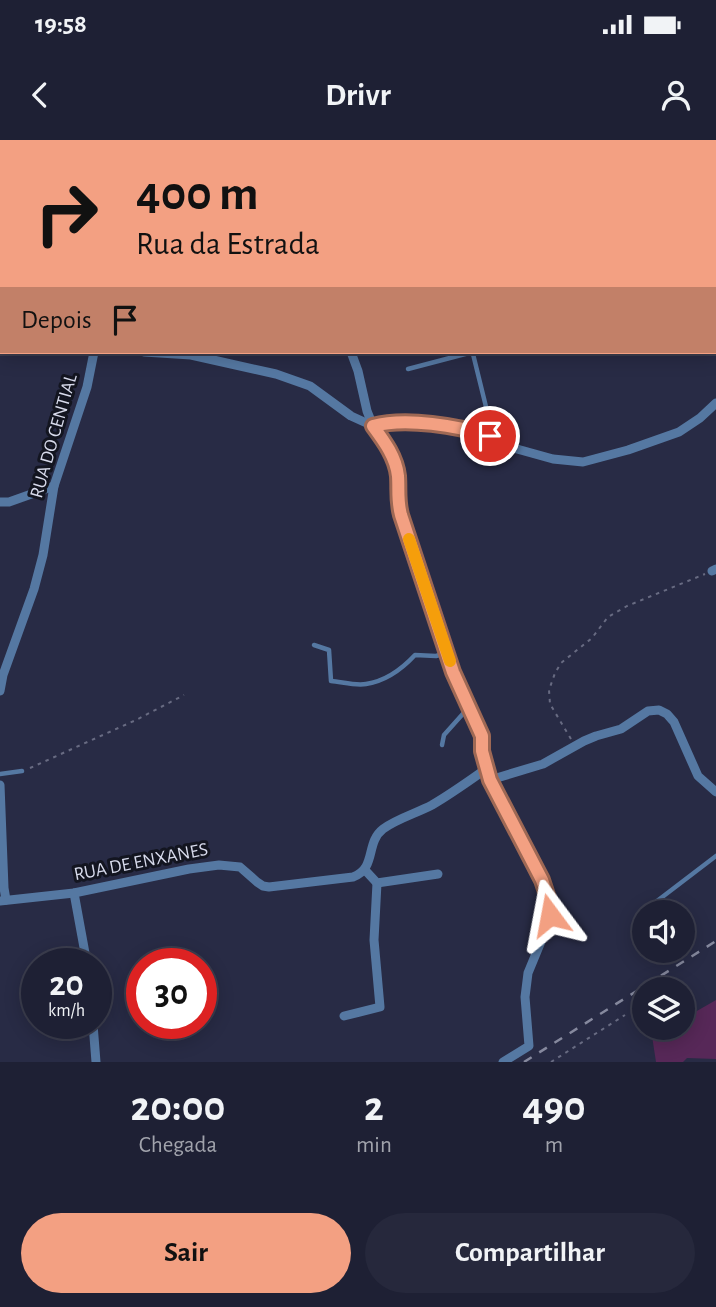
<!DOCTYPE html>
<html lang="pt">
<style>
:root{--surface:#1e2034;--page:#26283c;--text:#f1f3f6;--muted:#a1a3ac;--line:#3c3e4f;--accent:#f3a082}
body{margin:0;font-family:"Alegreya Sans",sans-serif;background:var(--page);color:var(--text);height:100vh;display:flex;flex-direction:column;font-size:26px;white-space:nowrap}
*{box-sizing:border-box;margin:0}
p{font-size:23px;color:var(--muted)}
.icon{flex:none;width:38px;height:38px;fill:none;stroke:currentColor;stroke-width:2;stroke-linecap:round;stroke-linejoin:round}
.map{position:relative;height:922px;overflow:hidden}
.panel{display:flex;flex-direction:column;background:var(--surface);flex:1}
.panel>*{flex:none}
.hud{position:absolute;left:0px;top:0px;width:718px;height:214px;box-shadow:0 4px 18px #0003,0 0 0 2px var(--line);background:#f3a082;color:#111;overflow:hidden}
.fabs{position:absolute;left:632px;top:760px;display:grid;gap:14px}
.fabs a{display:grid;place-items:center;width:63px;height:63px;border-radius:50%;background:var(--surface);box-shadow:0 4px 18px #0003,0 0 0 2px var(--line);font-size:35px}
.speed{position:absolute;left:21px;top:808px;display:flex;gap:14px;font-size:35px;font-weight:700;text-align:center}
.speed>*{display:grid;place-content:center;width:91px;height:91px;border-radius:50%;background:var(--surface);box-shadow:0 4px 18px #0003,0 0 0 2px var(--line);line-height:1}
.speed small{font-size:18px;font-weight:400}
.speed .limit{border:10px solid #d22;background:#fff;color:#111}
.pin{position:absolute;display:grid;place-items:center;width:60px;height:60px;color:#fff;margin:-30px;border:4px solid #fff;border-radius:50%;box-shadow:0 2px 7px #0007}
.me{position:absolute;width:77px;margin:-38px;rotate:347deg;stroke-linejoin:round;filter:drop-shadow(0 0 5px #0008)}
.turn{display:flex;align-items:center;gap:24px;height:147px;padding:0 21px;font-size:32px}
.turn .icon{width:91px;height:91px;stroke-width:2.5}
.turn b{display:block;font-size:49px;line-height:60px}
.then{display:flex;align-items:center;height:66px;padding:0 21px;background:#0003;gap:14px;font-size:26px}
.eta{display:flex;justify-content:space-evenly;align-items:center;height:119px;text-align:center}
.eta b{font-size:42px;font-weight:700;line-height:49px}
.primary-button{display:flex;gap:14px;margin-top:auto;padding:14px 21px}
.primary-button a{flex:1;height:80px;border-radius:42px;background:var(--accent);color:#111;font-size:28px;font-weight:700;line-height:80px;text-align:center}
.primary-button a+a{background:var(--page);color:var(--text)}
.status{display:flex;justify-content:space-between;align-items:center;height:49px;padding:0 35px;background:var(--surface);direction:ltr}
.status svg{height:19px;fill:currentColor}
header{display:flex;justify-content:space-between;align-items:center;height:91px;padding:0 21px;background:var(--surface);font-size:32px;font-weight:700}
.map>svg:first-child{display:block}
.green{fill:#572858}
.lines{fill:none;stroke-linecap:round;stroke-linejoin:round}
.path{stroke:#686b82;stroke-width:2;stroke-dasharray:3.5 5;stroke-linecap:butt}
.lane{stroke:#5578a2;stroke-width:4.5}
.street{stroke:#5578a2;stroke-width:9}
.primary{stroke:#97c1f5;stroke-width:14}
.rail{stroke:#86899e;stroke-width:2.5;stroke-dasharray:9 9;stroke-linecap:butt}
.route-casing{stroke:#9e6854;stroke-width:18}
.route{stroke:#f3a082;stroke-width:12}
.slow{stroke:#f59e0b;stroke-width:12}
.labels{text-anchor:middle;dominant-baseline:central;stroke-width:6;stroke-linejoin:round;paint-order:stroke}
.street-label{font-size:19px;fill:#d7daeb;stroke:#131520}
</style>
<div class="status"><b>19:58</b><svg viewBox="0 0 49 12"><path d="M0 12V9h3v3zM5 12V6h3v6zM10 12V3h3v9zM15 12V0h3v12zM26 1h20v11H26zM47 4h2v5h-2z"/></svg></div>
<header><svg class="icon" aria-label="back" viewBox="0 0 24 24"><path d="M15 5l-7 7 7 7"/></svg>Drivr<svg class="icon" aria-label="person" viewBox="0 0 24 24"><circle cx="12" cy="8" r="4"/><path d="M4 21q1-7 8-7t8 7"/></svg></header>
<div class="map">
<svg width="716" height="922" viewBox="0 0 716 922">
<rect width="100%" height="100%" fill="#282b45"/>
<path class="green" d="M716 860V919L687 918 683 922H656L652 896 668 887H682L683 879Z"/>
<g class="lines">
<g class="path">
<path d="M30 0V2"/>
<path d="M571 599 550 564 549 550 555 533 561 523 592 498 608 477 627 466 705 434"/>
<path d="M30 628 136 580 184 555"/>
<path d="M551 922 625 875"/>
</g>
<g class="lane">
<path d="M408 229 469 213 473 214 490 283V295"/>
<path d="M314 505 329 510 331 541C342 542 356 546 366 544 386 541 402 529 415 515L436 516 446 513"/>
<path d="M442 605 444 595 469 567"/>
<path d="M0 634 22 631"/>
<path d="M640 774 716 716"/>
</g>
<g class="street">
<path d="M210 0 211 2"/>
<path d="M295 0V2"/>
<path d="M397 0 398 2"/>
<path d="M0 39 2 38"/>
<path d="M144 212 191 215 276 234 310 246 351 276 373 286 385 283H402L436 285 467 289 490 296 517 309 553 319 583 322 628 310 679 292 700 278 716 263"/>
<path d="M351 212 358 231 367 271 373 286 388 306 394 321 398 335 397 360 401 375 453 532 482 596V611L490 640 542 740 550 764V775L547 787 528 833 525 857 529 906 503 922"/>
<path d="M0 362H9L54 346"/>
<path d="M712 431 716 429"/>
<path d="M0 551 3 535 34 449 43 415 54 346 87 247 94 212"/>
<path d="M490 640 543 624 584 601 596 596 621 589 648 571 659 570 667 574 674 582 698 636 716 652"/>
<path d="M0 645 4 748 6 760"/>
<path d="M365 730 377 743 438 734"/>
<path d="M74 753 87 824"/>
<path d="M0 761 74 753 189 729 219 725 240 727 257 742 263 746 269 747 353 737C377 728 365 703 383 689 396 679 417 673 432 665 451 654 469 641 486 629"/>
<path d="M344 876 380 867 374 800 377 743"/>
<path d="M93 884 96 922"/>
</g>
<g class="primary">
<path d="M662 2 666 0"/>
<path d="M0 165 2 166"/>
</g>
<path class="rail" d="M524 922 716 801"/>
</g>
<g class="lines">
<g class="route-casing">
<path id="route" d="M490 296C458 286 406 277 373 286 384 301 396 317 398 336 399 350 397 360 401 375L453 532 482 596V611L490 640 542 740 550 764V775"/>
</g>
<use href="#route" class="route"/>
<path class="slow" d="M409 399 450 521"/>
</g>
<g class="labels">
<g class="street-label">
<text transform="translate(54 296) rotate(-74)">RUA DO CENTIAL</text>
<text transform="translate(141 722) rotate(-11)">RUA DE ENXANES</text>
</g>
</g>
</svg>
<div class="fabs">
<a><svg class="icon" aria-label="sound" viewBox="0 0 24 24"><path d="M4 9h4l5-4v14l-5-4H4zM17 9q2 3 0 6"/></svg></a>
<a><svg class="icon" aria-label="layers" viewBox="0 0 24 24"><path d="M12 4l9 5-9 5-9-5zM3 14l9 5 9-5"/></svg></a>
</div>
<div class="speed"><div>20<small>km/h</small></div><div class="limit">30</div></div>
<div class="pin" style="left:490px;top:296px;background:#d93025"><svg class="icon" aria-label="arrive" viewBox="0 0 24 24"><path d="M6 21V4h12l-3 4 3 4H6"/></svg></div>
<svg class="me" style="left:550px;top:775px" viewBox="-20 -20 40 40"><path d="M0-17L14 15 0 8-14 15z" fill="#f3a082" stroke="#fff" stroke-width="4"/></svg>
<div class="hud">
<div class="turn"><svg class="icon" aria-label="right" viewBox="0 0 24 24"><path d="M7 20v-9h11M14 6l5 5-5 5"/></svg><div><b>400 m</b>Rua da Estrada</div></div>
<div class="then">Depois<svg class="icon" aria-label="arrive" viewBox="0 0 24 24"><path d="M6 21V4h12l-3 4 3 4H6"/></svg></div>
</div>
</div>
<section class="panel">
<div class="eta">
<div><b>20:00</b><p>Chegada</p></div>
<div><b>2</b><p>min</p></div>
<div><b>490</b><p>m</p></div>
</div>
<div class="primary-button"><a>Sair</a><a>Compartilhar</a></div>
</section>
